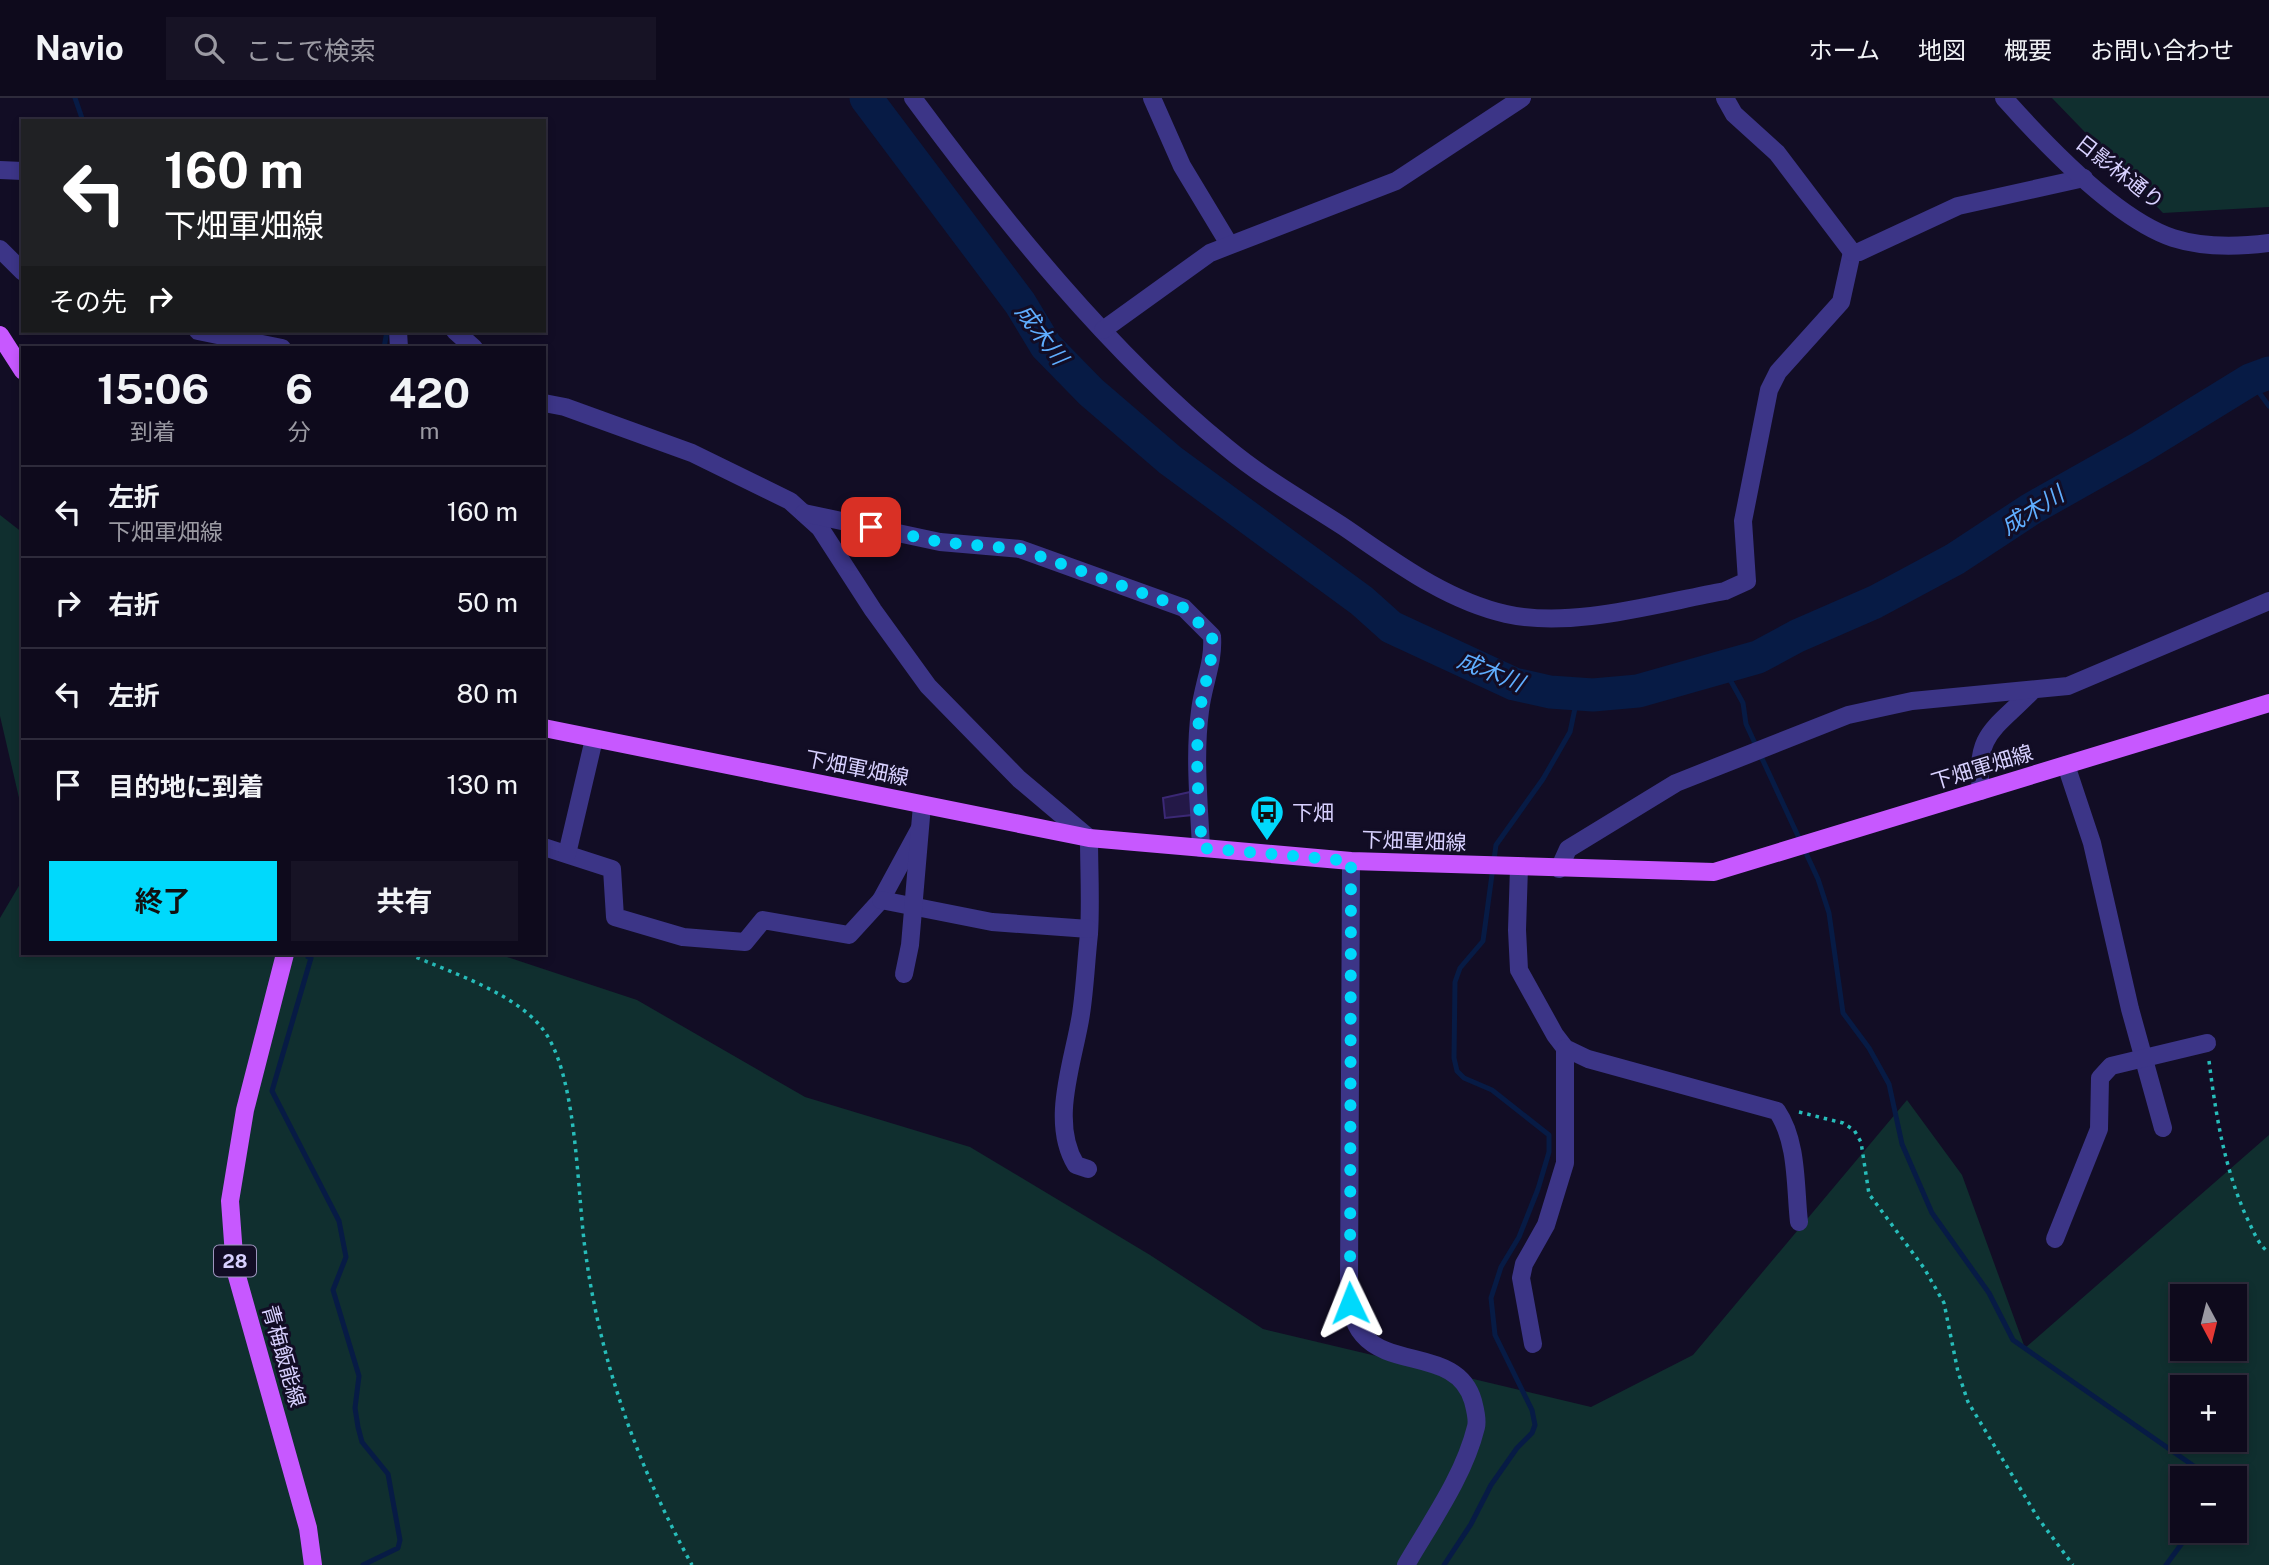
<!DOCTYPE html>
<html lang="ja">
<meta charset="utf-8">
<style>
:root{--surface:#0e0a1c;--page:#171325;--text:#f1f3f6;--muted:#9b9aa3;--line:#2e2b3b;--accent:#00d9fc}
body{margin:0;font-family:"Public Sans","Noto Sans JP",sans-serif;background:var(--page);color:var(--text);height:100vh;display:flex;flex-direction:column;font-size:26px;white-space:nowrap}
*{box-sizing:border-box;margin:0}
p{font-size:23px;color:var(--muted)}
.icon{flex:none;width:38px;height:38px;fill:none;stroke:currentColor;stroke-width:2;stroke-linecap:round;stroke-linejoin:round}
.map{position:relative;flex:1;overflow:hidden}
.details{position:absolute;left:21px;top:248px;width:525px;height:609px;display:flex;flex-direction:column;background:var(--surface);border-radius:0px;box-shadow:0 4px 10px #0003,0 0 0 2px var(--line)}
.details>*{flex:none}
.banner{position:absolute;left:21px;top:21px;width:525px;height:214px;border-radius:0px;box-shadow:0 4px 10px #0003,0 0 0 2px var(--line);background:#202124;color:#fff;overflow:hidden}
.needle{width:46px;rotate:173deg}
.buttons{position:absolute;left:2170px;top:1186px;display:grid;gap:14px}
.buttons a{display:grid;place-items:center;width:77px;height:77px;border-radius:0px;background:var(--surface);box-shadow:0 4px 10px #0003,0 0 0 2px var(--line);font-size:35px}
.pin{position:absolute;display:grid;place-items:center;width:60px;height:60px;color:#fff;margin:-30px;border-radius:14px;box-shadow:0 4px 10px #0006}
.me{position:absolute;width:77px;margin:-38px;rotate:358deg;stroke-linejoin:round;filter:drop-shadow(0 0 5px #0008)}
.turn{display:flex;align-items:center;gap:24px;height:147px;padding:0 28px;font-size:32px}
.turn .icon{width:91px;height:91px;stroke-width:2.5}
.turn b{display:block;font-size:49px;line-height:60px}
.then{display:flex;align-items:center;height:66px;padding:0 28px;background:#0003;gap:14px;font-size:26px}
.eta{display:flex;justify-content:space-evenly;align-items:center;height:119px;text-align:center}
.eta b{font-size:42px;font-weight:700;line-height:49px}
.primary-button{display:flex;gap:14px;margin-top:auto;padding:14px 28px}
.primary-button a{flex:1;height:80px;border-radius:0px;background:var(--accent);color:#111;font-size:28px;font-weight:700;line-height:80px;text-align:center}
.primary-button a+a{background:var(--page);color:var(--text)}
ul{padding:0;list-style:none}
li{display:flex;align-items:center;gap:21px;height:91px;padding:0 28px;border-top:2px solid var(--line)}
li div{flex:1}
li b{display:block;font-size:26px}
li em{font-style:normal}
header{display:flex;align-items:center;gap:42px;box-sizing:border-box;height:98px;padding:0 35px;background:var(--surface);border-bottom:2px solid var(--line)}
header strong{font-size:33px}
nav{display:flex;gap:38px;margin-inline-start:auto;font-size:24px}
.search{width:490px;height:63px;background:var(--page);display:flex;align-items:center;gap:18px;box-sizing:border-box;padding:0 24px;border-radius:0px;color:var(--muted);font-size:26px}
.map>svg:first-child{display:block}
.green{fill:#102f2f;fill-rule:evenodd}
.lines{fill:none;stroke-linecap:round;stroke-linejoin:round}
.stream{stroke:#071b45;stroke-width:5}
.river{stroke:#071b45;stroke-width:33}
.building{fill:#231847;stroke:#3b2875;stroke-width:2}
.path{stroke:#27bdba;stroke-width:3.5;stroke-dasharray:3.5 5;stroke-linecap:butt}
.minor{stroke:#3c3587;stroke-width:18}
.major{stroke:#c758ff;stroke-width:18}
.route{stroke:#00d9fc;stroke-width:12;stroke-dasharray:0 21.6}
.labels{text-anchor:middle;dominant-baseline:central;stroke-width:6;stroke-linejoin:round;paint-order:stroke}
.shield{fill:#120d25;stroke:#9d96be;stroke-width:2}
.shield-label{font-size:19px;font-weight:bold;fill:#d8d1ff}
.street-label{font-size:21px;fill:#d8d1ff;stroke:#120d25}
.poi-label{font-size:21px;fill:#d8d1ff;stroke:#120d25;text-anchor:start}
.water-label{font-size:23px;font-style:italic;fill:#5faeff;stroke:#120d25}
</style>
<header>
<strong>Navio</strong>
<div class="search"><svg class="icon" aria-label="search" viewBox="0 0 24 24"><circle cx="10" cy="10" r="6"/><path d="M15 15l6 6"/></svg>ここで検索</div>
<nav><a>ホーム</a><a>地図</a><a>概要</a><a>お問い合わせ</a></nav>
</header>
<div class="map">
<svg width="2269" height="1467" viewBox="0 0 2269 1467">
<rect width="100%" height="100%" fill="#120d25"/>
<g class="green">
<path d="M2052 0H2269V109L2163 115Z"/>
<path d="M0 417 23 435V717L0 618Z"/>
<path d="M23 781V856H498L637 902 805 999 970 1049 1150 1157 1263 1231 1591 1309 1693 1257 1907 1002 1962 1077 2025 1250 2269 1037V1467H0V820ZM2182 1199H2235V1251H2182ZM2182 1290H2235V1342H2182ZM2182 1381H2235V1433H2182Z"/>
</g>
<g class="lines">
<g class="stream">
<path d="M75 0 83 23"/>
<path d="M384 250 387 233"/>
<path d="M2250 282 2269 308"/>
<path d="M1723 569 1743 605 1746 626 1818 781 1829 815 1843 915 1869 950 1889 986 1902 1046 1932 1115 1989 1195 2013 1242 2188 1364 2198 1371 2202 1381"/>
<path d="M308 859 311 860 272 993 339 1123 346 1159 333 1192 359 1278 355 1310 358 1329 362 1344 388 1376 400 1442 398 1450 363 1467"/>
<path d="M1444 1467 1471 1426 1491 1387 1517 1350 1532 1335 1535 1327 1532 1312 1495 1237 1491 1200 1501 1169 1519 1139 1538 1091 1549 1054V1037L1492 992 1464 980 1457 973 1454 960 1455 884 1460 870 1483 843 1496 747 1543 681 1570 634 1578 596"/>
<path d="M2166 1467 2191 1433"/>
</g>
<path class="river" d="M866 0 1020 205 1046 248 1091 294 1170 362 1362 503 1391 529 1514 586 1550 594 1593 597 1638 593 1758 559 1797 538 1875 504 1955 461 2031 411 2141 349 2250 282 2269 275"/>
</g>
<path class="building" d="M1190 694 1192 717 1165 720 1163 700Z"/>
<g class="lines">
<g class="path">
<path d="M409 856C451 875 524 897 548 939 578 989 577 1098 586 1158 601 1266 639 1371 692 1467"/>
<path d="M2209 963C2216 1018 2224 1068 2246 1118 2253 1132 2257 1145 2269 1155"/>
<path d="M1799 1014 1843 1025 1854 1032 1861 1044 1869 1096 1924 1170 1944 1205 1958 1274 1968 1304 2038 1420 2073 1467"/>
</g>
<g class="minor">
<path d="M913 0C1003 122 1109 254 1226 349 1263 380 1304 403 1344 429 1394 463 1445 502 1506 516 1573 531 1658 505 1725 493L1747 483 1743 423 1769 292 1778 274 1841 204 1852 154"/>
<path d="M1152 0 1182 68 1229 146"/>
<path d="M1725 0 1734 16 1777 55 1852 154H1859L1958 108 2084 80"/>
<path d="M2004 0C2044 45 2116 121 2173 140 2204 150 2237 149 2269 145"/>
<path d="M0 72 23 73"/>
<path d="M0 151 23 174"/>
<path d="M1103 232 1210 155 1396 83 1522 0"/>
<path d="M198 233 282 250"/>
<path d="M398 233 399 250"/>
<path d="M455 233 474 250"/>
<path d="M544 305 565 309 692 355 790 403 820 430 873 512 928 588 1019 681 1089 740C1089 772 1091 804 1089 836 1086 863 1085 890 1081 916 1074 963 1049 1023 1076 1067L1088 1071"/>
<path d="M804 415 940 444 1020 451 1184 510 1212 538C1214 565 1203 586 1200 613 1194 658 1199 705 1201 750"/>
<path d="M2066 667 2092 745 2130 911 2163 1030"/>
<path d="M1981 693C1974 634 1996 631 2033 592"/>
<path d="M544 749 612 771 615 819 683 839 745 844 763 822 849 837 881 802 919 732"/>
<path d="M567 756 594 641"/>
<path d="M1351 763 1349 1187C1350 1205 1351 1223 1363 1237 1392 1271 1458 1251 1473 1303 1475 1311 1478 1321 1476 1329 1464 1378 1431 1424 1406 1467"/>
<path d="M1519 769 1517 832 1519 872 1555 937 1565 950 1588 961 1777 1013C1798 1044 1795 1089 1799 1124"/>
<path d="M1559 771 1568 751 1676 685 1848 617 1912 603 2068 588 2269 503"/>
<path d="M881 802 992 824 1089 831"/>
<path d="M904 876 910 847 922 707"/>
<path d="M2055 1141 2099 1031 2100 980 2111 968 2207 945"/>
<path d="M1533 1246 1521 1180 1524 1166 1546 1127 1565 1065V950"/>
</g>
<g class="major">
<path d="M0 237 23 273"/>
<path d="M544 630 1089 740 1351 763 1714 774 2269 605"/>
<path d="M285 856 245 1012 230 1103 235 1171 308 1430 313 1467"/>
</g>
</g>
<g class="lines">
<path class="route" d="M871 429 940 444 1020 451 1184 510 1212 538C1214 565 1203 587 1200 613 1194 658 1199 705 1202 750L1351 763 1350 1205"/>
</g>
<defs>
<g id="bus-pin" transform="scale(1.75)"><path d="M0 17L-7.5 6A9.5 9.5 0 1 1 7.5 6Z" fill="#00d9fc" stroke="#120d25"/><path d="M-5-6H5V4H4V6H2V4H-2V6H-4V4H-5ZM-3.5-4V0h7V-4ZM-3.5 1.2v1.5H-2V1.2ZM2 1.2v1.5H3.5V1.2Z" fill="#111"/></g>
</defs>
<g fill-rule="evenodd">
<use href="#bus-pin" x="1267" y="714"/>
</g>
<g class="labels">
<rect class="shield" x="214" y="1147.5" width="42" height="31" rx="5"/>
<g class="shield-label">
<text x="235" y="1163">28</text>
</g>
<g class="street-label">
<text transform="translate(2120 74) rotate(38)">日影林通り</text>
<text transform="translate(1982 669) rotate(-17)">下畑軍畑線</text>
<text transform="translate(857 670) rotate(11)">下畑軍畑線</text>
<text transform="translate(1414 743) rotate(2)">下畑軍畑線</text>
<text transform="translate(284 1258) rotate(74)">青梅飯能線</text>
</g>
<g class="poi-label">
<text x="1292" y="714">下畑</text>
</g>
<g class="water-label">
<text transform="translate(1042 236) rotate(53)">成木川</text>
<text transform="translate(2032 412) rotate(-32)">成木川</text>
<text transform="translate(1491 573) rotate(22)">成木川</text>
</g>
</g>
</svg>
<div class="buttons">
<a><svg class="needle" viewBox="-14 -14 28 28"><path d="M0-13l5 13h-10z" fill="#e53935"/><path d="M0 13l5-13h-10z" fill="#9b9aa3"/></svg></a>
<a>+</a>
<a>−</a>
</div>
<div class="pin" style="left:871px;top:429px;background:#d93025"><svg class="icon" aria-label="arrive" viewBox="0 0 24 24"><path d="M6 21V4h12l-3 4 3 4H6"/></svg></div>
<svg class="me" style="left:1350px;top:1205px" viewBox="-20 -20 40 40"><path d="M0-17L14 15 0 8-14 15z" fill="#00d9fc" stroke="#fff" stroke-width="4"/></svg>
<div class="banner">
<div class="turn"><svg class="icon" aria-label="left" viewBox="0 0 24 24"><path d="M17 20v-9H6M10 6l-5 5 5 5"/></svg><div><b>160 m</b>下畑軍畑線</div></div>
<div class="then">その先<svg class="icon" aria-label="right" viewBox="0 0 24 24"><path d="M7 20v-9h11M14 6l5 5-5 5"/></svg></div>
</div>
<section class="details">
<div class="eta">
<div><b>15:06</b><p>到着</p></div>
<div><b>6</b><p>分</p></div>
<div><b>420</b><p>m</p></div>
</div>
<ul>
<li><svg class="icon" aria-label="left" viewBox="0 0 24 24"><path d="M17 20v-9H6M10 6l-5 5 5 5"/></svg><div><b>左折</b><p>下畑軍畑線</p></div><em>160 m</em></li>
<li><svg class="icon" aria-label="right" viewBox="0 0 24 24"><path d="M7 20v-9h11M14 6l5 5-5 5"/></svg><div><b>右折</b></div><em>50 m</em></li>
<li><svg class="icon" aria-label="left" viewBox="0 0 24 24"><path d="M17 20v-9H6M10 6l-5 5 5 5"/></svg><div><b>左折</b></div><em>80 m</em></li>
<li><svg class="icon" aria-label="arrive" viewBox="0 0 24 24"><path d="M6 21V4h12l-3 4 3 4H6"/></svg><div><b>目的地に到着</b></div><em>130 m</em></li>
</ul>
<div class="primary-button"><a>終了</a><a>共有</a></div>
</section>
</div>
